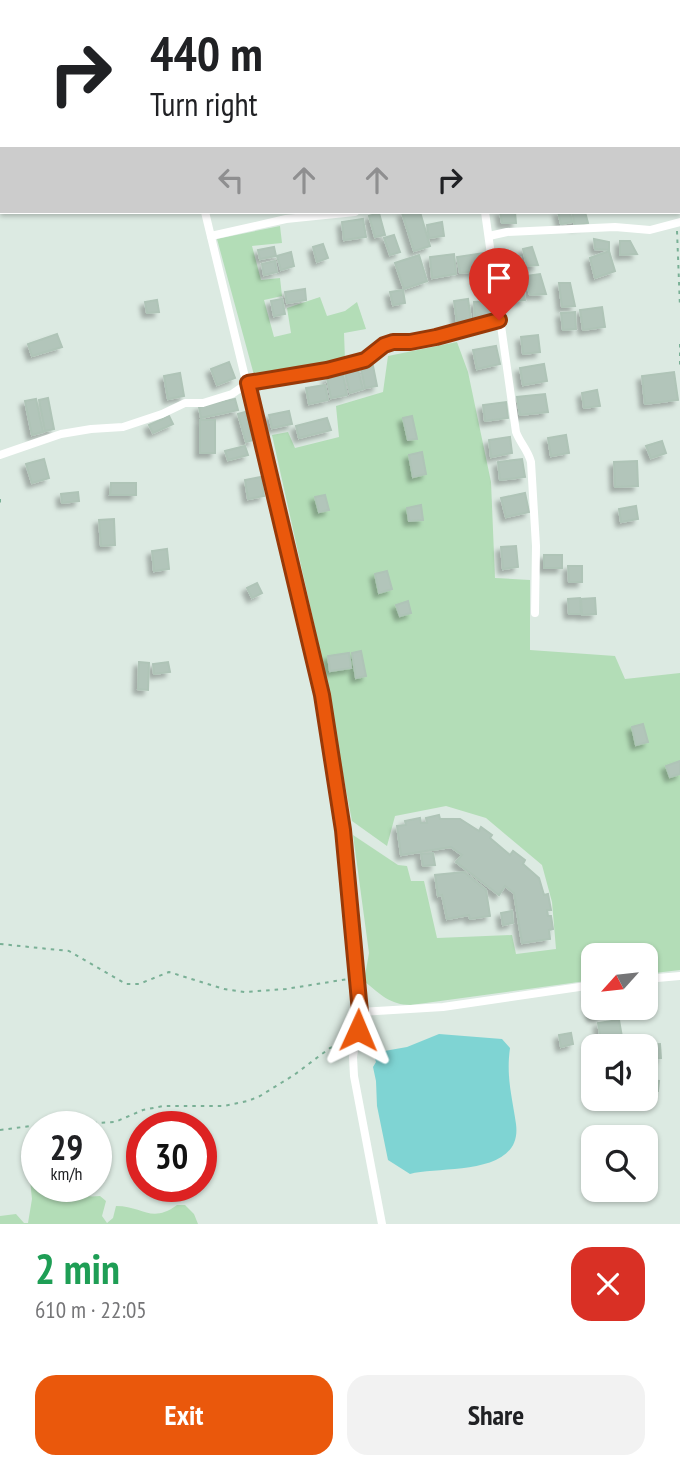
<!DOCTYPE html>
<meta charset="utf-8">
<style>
:root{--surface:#fff;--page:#f2f2f2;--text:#202124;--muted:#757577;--accent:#ea580c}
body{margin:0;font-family:"PT Sans Narrow",sans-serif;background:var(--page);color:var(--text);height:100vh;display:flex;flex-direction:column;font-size:26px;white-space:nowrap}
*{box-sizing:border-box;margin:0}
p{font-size:23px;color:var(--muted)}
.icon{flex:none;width:38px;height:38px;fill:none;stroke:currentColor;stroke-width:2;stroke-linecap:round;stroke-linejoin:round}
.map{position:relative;height:1224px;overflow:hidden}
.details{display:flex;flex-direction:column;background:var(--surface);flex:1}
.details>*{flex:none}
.hud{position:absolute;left:0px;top:0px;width:681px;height:214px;box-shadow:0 2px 5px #0004;background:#fff;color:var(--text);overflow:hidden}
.needle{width:46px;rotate:243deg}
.tools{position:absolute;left:581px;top:943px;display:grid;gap:14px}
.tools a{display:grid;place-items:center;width:77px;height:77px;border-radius:14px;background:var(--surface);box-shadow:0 2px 5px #0004;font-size:35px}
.speed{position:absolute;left:21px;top:1111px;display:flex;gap:14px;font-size:35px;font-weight:700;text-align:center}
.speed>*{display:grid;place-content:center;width:91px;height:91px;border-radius:50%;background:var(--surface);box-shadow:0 2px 5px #0004;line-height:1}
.speed small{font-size:18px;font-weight:400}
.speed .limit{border:10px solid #d22;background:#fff;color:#111}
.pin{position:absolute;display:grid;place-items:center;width:60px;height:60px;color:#fff;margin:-72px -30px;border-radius:50% 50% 50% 0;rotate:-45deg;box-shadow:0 0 7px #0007}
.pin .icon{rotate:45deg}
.me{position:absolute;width:77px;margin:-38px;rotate:1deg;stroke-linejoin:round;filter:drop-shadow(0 0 5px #0008)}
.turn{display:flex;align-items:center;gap:24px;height:147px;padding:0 35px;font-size:32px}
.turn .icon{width:91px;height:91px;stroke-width:2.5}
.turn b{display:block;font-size:49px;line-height:60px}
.lanes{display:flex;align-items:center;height:66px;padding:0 35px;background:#0003;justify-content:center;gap:35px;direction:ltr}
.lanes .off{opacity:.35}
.round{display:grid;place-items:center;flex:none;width:74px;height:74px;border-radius:21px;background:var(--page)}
.overview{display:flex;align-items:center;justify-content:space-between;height:119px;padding:0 35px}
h1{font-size:42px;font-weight:800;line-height:52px;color:#1e9e55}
.cta{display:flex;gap:14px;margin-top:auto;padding:14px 35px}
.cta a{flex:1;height:80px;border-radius:21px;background:var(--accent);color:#fff;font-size:28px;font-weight:800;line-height:80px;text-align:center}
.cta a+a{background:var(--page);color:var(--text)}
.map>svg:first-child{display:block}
.green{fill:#b3ddb7}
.water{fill:#7fd4d3}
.building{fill:#b2c5ba;stroke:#afc4b7;stroke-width:2;filter:url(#shadow)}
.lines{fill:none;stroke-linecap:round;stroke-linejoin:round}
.path{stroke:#7ab096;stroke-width:2;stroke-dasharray:3.5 5;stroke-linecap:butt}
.street{stroke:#fff;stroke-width:8}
.route-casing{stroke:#983908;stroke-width:18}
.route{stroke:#ea580c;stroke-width:12}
</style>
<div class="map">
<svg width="680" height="1224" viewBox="0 0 680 1224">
<defs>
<filter id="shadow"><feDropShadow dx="-4.5" dy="4.5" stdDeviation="2" flood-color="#0004"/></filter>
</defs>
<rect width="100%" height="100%" fill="#dceae2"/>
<g class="green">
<path d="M280 226 282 243 252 246 261 280 280 278 282 296 264 300 274 337 291 333 287 308 320 297 327 316 345 311 357 302 366 329 344 333 345 360 254 375 217 239Z"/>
<path d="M457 342 468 372 491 482 495 578 530 580V650L615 656 625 679 680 673V970L646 974V956H593V980L411 1005C390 1005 380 994 364 981L369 953 353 835 398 865 407 866 411 881H424L437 938 512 935 516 954 556 949 552 902 542 865 486 818 446 806 395 816 387 846 352 821 315 628 272 435 288 432 295 448 339 437 336 406 383 392 388 356Z"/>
<path d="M35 1165H37V1186L73 1187C79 1197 89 1197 100 1196L106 1201 102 1216 107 1223 113 1218 116 1206C143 1206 151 1224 177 1205H185L194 1214 198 1224H0V1216L16 1214 24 1223H28L32 1199 29 1171Z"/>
</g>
<path class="water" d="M439 1034 502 1039 510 1048C506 1077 512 1096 516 1124 523 1177 441 1166 410 1174L388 1160 377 1106 376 1081 373 1067 376 1062 373 1053 407 1047Z"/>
<g class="building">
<path d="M407 212H420L430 246 414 251 402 213Z"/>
<path d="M500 212H515L516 223H502Z"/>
<path d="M558 212H570L572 222 561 224Z"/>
<path d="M572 212H585L588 223 575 226Z"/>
<path d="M379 213 385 235 375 237 369 216Z"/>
<path d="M363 219 366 237 344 240 342 222Z"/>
<path d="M442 222 444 236 429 238 427 225Z"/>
<path d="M394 235 400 252 390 255 384 238Z"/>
<path d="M594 239 609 242V250L595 249Z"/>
<path d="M620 241H630L637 254 620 255Z"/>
<path d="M323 244 328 258 317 262 313 247Z"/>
<path d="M274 247 276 256 260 259 258 250Z"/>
<path d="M532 247 538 265 527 266 523 249Z"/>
<path d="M609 251 615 271 595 278 590 258Z"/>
<path d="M291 252 294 266 281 270 277 256Z"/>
<path d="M485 253 488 270 460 273 457 257Z"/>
<path d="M454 254 456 274 432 278 430 257Z"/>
<path d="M419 255 427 281 404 289 395 263Z"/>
<rect x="501" y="257" width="20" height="16"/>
<path d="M275 261 277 272 264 275 262 264Z"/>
<path d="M540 274 546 294 530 295 525 276Z"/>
<path d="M559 283H570L575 306 562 307Z"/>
<path d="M523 284 525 300 504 303 501 287Z"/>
<path d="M305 289 306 300 287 303 285 292Z"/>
<path d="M403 290 405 303 393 305 390 292Z"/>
<path d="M282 299 285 314 274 316 271 301Z"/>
<path d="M468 299 471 320 457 322 454 301Z"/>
<path d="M157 300 159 312 147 313 145 302Z"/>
<path d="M492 301V320H475L474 302Z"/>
<path d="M602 307 605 327 583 330 580 310Z"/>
<path d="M575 312 576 329 563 330 561 313Z"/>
<path d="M57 334 62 347 32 356 28 344Z"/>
<path d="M538 335 540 352 523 354 521 337Z"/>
<path d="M496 346 500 364 477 369 473 350Z"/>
<path d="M229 362 235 378 217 385 211 369Z"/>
<path d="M544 364 547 381 523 385 520 368Z"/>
<path d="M373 366 377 386 365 388 361 368Z"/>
<path d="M358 370 363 389 350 393 345 373Z"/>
<path d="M674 372 678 400 645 404 642 376Z"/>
<path d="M180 373 184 396 168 399 164 376Z"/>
<path d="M343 375 347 395 331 398 327 378Z"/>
<path d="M325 385 328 400 309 404 306 388Z"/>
<path d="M597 390 600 406 584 408 582 393Z"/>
<path d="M545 394 548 412 520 415 517 397Z"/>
<path d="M48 398 54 429 45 431 39 400Z"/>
<path d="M36 399 43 432 32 435 25 401Z"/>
<path d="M235 399 238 410 201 418 199 407Z"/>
<path d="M506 402 508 418 485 421 483 405Z"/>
<path d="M289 411 292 424 272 428 269 415Z"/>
<path d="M245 412 253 440 246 442 238 414Z"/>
<path d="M169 416 173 424 153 433 149 425Z"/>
<path d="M412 416 417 439 408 440 403 418Z"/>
<path d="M327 418 331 430 299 438 296 426Z"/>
<rect x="200" y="420" width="15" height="33"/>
<path d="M566 435 569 453 551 456 548 438Z"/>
<path d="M510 437 512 453 491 457 489 440Z"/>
<path d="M662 441 666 453 651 458 646 446Z"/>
<path d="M245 446 248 455 228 460 225 451Z"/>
<path d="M422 452 426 474 413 477 409 455Z"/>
<path d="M44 459 49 478 32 483 26 464Z"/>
<path d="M522 459 525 477 500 480 498 462Z"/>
<path d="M637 461 638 486 615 487 614 462Z"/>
<path d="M261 477 264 496 248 499 245 480Z"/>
<path d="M111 483H136V495H110Z"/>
<path d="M78 492 79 501 62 503 61 494Z"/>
<path d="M525 493 529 512 506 517 501 498Z"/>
<path d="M325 495 329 510 319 512 315 497Z"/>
<path d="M421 505 423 520 409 521 407 508Z"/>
<path d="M636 506 638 519 621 522 619 509Z"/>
<path d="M114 519 115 545 101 546 99 520Z"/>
<path d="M516 546 518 567 503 569 501 547Z"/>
<path d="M167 549 169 569 154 571 152 551Z"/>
<rect x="544" y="555" width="18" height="13"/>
<path d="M568 566H582V582H569Z"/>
<path d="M387 571 392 589 379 593 375 574Z"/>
<path d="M257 583 262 593 252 598 247 588Z"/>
<path d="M580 598 581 614H569L568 599Z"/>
<path d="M595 598 596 614 582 615 581 599Z"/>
<path d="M408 601 411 613 400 616 396 605Z"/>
<path d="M361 651 366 676 356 678 352 653Z"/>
<path d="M349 653 351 668 330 671 328 656Z"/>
<path d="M139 662 149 663 148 690 138 689Z"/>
<path d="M168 662 170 672 154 674 153 664Z"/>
<path d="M643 724 648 742 636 745 632 727Z"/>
<path d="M680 761V774L670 777 666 766Z"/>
<path d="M439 815 440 819H460L479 831 481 827 492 835 490 838 510 855 513 851 525 860 523 864 539 878 544 895 548 894 551 910H547L548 916H551L553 929 549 930 550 939 522 943 514 893 505 886 499 895 456 862 462 855 451 847 401 855 397 826 406 825 405 821 420 818 421 823H427L426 818Z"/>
<path d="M433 853 435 865 423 866 421 854Z"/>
<path d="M464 872 486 890 490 916 470 919 469 915 447 919 442 895 438 896 435 875Z"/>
<path d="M512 911 513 923 503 925 501 913Z"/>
<path d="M593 993V1008H600L601 1016 592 1017 589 994Z"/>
<path d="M619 1020 622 1037 601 1040 598 1023Z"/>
<path d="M571 1033 573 1044 561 1047 559 1035Z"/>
<path d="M660 1044 661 1058 646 1059V1046L643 1045Z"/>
<path d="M646 1080 659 1081 658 1091 646 1090Z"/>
</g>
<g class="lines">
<g class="path">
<path d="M677 231 680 307"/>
<path d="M680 344V369"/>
<path d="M0 499V506"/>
<path d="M0 944 69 951 126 984H139L169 972 224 989 245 992 286 989 348 979"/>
<path d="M0 1130 31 1126 115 1122 143 1110 163 1106H224L248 1101 260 1096 294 1075 330 1048 345 1043"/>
</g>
<g class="street">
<path d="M143 0V2"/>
<path d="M447 0V2"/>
<path d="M679 7H680"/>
<path d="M679 125H680"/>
<path d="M205 212 322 695 343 830 360 1012 443 1007 593 985"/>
<path d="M485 212 516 432C520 443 528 450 531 462L536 546 535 613"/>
<path d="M211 236 286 219 355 212"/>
<path d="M489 236 507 232 615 227 650 230 680 222"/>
<path d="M0 455 61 434 91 429 123 427 162 414 185 403H203L232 394 248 383 349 364 364 360 384 345 393 342H410L436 337 499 320"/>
<path d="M646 979 680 976"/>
<path d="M360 1012 353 1057 354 1076 382 1224"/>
</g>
</g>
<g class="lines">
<g class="route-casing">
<path id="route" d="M358 1030 360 1012 343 830 322 695 248 383 327 370 365 360 384 345 393 342H410L436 337 499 320"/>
</g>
<use href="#route" class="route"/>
</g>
</svg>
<div class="tools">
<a><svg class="needle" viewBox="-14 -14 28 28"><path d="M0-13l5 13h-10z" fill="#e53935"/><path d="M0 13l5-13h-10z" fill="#757577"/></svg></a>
<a><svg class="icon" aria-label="sound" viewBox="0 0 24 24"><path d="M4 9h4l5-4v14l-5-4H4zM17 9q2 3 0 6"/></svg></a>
<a><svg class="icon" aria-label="search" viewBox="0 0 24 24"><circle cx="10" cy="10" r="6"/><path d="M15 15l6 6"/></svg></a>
</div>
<div class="speed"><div>29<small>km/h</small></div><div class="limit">30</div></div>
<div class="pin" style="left:499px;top:320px;background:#d93025"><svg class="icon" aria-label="arrive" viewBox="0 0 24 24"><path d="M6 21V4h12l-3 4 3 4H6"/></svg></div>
<svg class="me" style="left:358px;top:1030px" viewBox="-20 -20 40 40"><path d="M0-17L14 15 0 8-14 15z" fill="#ea580c" stroke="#fff" stroke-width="4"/></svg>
<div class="hud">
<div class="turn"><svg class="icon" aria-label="right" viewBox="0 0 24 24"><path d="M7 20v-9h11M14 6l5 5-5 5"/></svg><div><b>440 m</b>Turn right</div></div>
<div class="lanes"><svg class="icon off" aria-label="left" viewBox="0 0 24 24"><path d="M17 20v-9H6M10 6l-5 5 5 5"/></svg><svg class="icon off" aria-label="ahead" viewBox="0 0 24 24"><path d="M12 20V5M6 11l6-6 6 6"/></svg><svg class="icon off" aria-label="ahead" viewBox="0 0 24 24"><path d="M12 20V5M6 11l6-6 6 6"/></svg><svg class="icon" aria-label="right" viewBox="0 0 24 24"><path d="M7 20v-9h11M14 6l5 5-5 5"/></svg></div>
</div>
</div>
<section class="details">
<div class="overview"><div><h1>2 min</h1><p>610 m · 22:05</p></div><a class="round" style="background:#d93025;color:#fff"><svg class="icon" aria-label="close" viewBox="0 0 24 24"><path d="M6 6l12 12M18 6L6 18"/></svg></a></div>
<div class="cta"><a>Exit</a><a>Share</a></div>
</section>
